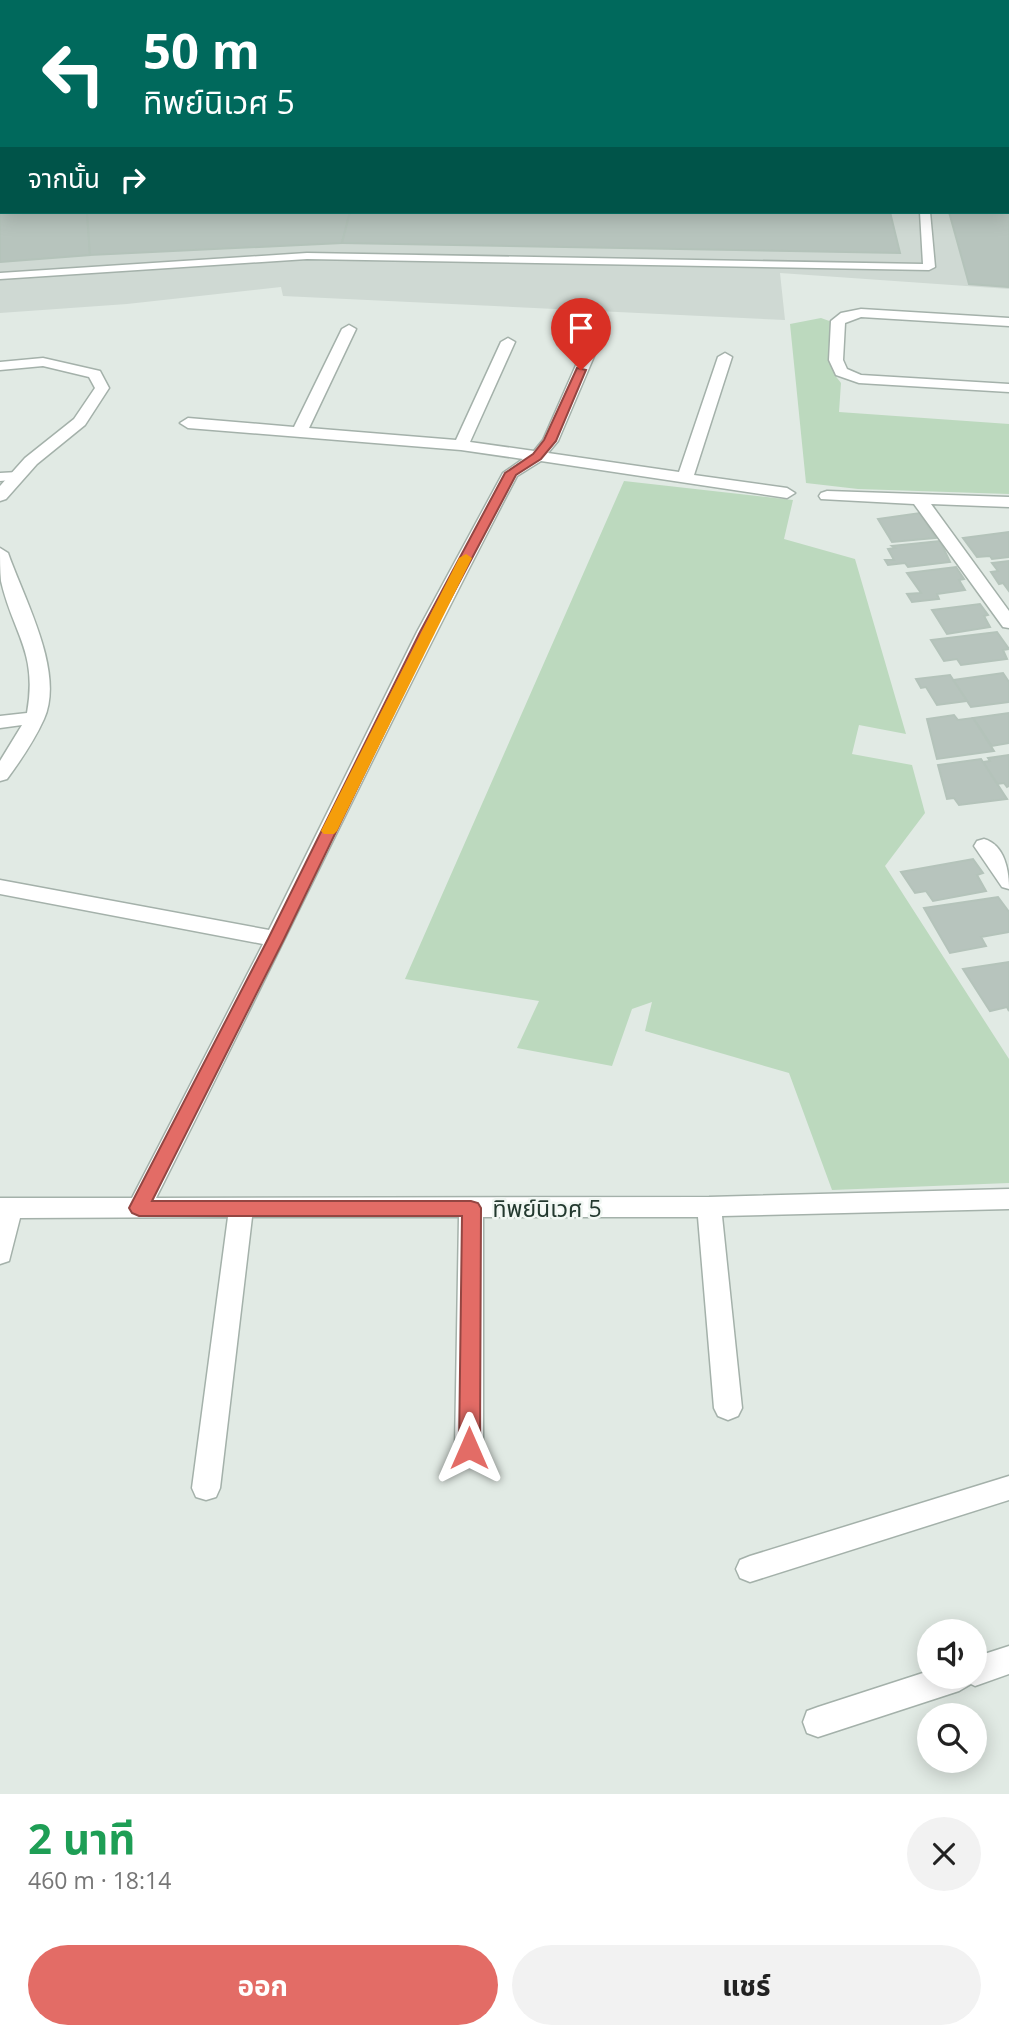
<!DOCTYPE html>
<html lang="th">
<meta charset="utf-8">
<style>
:root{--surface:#fff;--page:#f2f2f2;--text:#222;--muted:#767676;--accent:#e36c66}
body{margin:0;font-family:"Open Sans","Noto Sans Thai",sans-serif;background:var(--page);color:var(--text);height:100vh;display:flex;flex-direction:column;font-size:26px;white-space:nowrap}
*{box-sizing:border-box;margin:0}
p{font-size:23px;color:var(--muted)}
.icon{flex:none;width:38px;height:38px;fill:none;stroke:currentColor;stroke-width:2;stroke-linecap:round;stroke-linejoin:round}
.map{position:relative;height:1794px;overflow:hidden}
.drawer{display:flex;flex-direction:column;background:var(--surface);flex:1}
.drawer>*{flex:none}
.banner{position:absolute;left:0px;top:0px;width:1010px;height:214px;box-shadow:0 4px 18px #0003;background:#00695c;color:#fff;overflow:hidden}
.buttons{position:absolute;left:917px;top:1619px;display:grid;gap:14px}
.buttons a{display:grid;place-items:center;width:70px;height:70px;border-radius:50%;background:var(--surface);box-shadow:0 4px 18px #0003;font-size:35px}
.pin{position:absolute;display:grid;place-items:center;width:60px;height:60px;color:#fff;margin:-72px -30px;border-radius:50% 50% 50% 0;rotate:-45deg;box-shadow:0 0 7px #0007}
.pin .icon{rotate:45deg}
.me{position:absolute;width:77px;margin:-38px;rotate:0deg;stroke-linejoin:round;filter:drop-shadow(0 0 5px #0008)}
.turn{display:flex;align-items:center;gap:24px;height:147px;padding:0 28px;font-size:32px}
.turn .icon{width:91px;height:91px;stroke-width:2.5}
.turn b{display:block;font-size:49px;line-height:60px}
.then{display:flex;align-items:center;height:66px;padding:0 28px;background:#0003;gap:14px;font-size:26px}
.round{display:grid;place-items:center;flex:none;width:74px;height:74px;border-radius:37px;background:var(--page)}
.overview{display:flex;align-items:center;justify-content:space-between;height:119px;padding:0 28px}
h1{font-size:42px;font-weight:700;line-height:52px;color:#1e9e55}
.primary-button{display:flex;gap:14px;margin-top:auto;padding:14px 28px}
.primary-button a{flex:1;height:80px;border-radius:42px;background:var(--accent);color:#fff;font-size:28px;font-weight:700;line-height:80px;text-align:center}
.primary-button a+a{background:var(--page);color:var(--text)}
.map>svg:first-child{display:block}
.built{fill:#cfd9d3}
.green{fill:#bcd9be}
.building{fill:#b7c4bd;stroke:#b4c3ba;stroke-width:2}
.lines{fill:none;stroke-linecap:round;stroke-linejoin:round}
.lane-casing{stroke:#a4b1aa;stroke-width:3}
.street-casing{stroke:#a4b1aa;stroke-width:3}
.lane{fill:#fff;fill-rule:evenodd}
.street{fill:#fff;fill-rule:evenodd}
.route{fill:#e36c66;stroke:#944642;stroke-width:2}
.slow{fill:#f59e0b}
.labels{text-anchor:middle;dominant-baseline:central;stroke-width:5;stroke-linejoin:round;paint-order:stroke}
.street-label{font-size:23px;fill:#23392f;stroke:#f1f7f3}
</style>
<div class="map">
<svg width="1009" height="1794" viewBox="0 0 1009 1794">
<rect width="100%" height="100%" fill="#e1eae4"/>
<path class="built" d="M732 0H1009V289L780 273 785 320 283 296 281 287 127 304 0 313V87L2 212H1008V2Z"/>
<g class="green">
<path d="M821 318 832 322 834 374 841 383 839 412 1009 424V494L858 489 806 483 790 324Z"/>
<path d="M624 481 793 500 784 539 855 559 906 734 859 725 852 754 912 765 925 813 885 866 1009 1059V1183L832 1190 789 1073 645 1031 652 1002 632 1009 612 1066 517 1048 539 1001 405 979Z"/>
</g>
<g class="building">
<path d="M826 0H942L943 2H828Z"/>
<path d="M0 128 2 212H87L90 255 0 262Z"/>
<path d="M1009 174V287L969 284 949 212H1008Z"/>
<path d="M87 212H350L342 243 90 255Z"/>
<path d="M350 212H890L900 253 342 243Z"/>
<path d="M920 513 936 538 892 542 878 519Z"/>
<path d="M1009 532V557L992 559 990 556 977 557 963 538Z"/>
<path d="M940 541 950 562 908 567 905 563 888 565 885 560H894L888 549 895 548 892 546Z"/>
<path d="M1009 561V591L1003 583 999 584 991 572 998 571 992 563Z"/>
<path d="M956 567 964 579 959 580 965 590 937 594 939 599 912 602 907 594 921 593 907 573Z"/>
<path d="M980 604 988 615 984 616 990 627 947 634 932 610Z"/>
<path d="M997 632 1009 649 1003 650 1007 659 961 665 957 659 944 661 931 640Z"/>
<path d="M1003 673 1009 682V702L971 707 953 680Z"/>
<path d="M950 675 967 701 937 705 926 687 921 688 916 679Z"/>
<path d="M1009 713V743L992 746 973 718Z"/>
<path d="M954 715 958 720 973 718 994 751 937 759 927 719Z"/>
<path d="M1009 755V786L1007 787 1004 783 997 784 983 762 990 761 988 758Z"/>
<path d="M981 759 1007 799 959 805 954 798 947 799 938 765Z"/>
<path d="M973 859 983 873 977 875 986 891 933 901 926 891 915 893 901 872Z"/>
<path d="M998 897 1009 912V932L981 937 986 946 950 953 924 908Z"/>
<path d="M1009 962V1011L1007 1007 990 1011 963 969Z"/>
</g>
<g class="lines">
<g class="lane-casing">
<g id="lane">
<path d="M794 0H802L803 2H795Z"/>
<path d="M960 0H969L970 2H961Z"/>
<rect x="1008" y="52" width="1" height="7"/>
<path d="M2 107V113L0 114V108Z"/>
<rect x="0" y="121" width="2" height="6"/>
<rect x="1008" y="142" width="1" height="6"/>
<path d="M920 212H930L935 267 929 270 307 259 0 279V273L307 253 923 264Z"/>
<path d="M18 472 23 473V479L0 481V473Z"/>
</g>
</g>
<g class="street-casing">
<g id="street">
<rect x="311" y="0" width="10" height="2"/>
<path d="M587 0H598L599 2H588Z"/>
<path d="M861 309 1009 318V326L861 317 845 323 843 360 847 369 861 375 1009 384V392L859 383 836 375 829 360 831 321 841 313Z"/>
<path d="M349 325 356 329 309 428 456 440 501 342 508 338 515 342 470 442 534 451 543 440 584 347 591 343 598 347 558 441 548 453 679 472 718 357 725 353 732 357 694 475 787 488 795 493 787 498 541 461 517 476C392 714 277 958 156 1198L709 1197 1009 1189V1209L722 1216 742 1408 738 1416 728 1420 718 1416 714 1408 698 1217H483V1448L479 1457 469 1460 459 1457 455 1448 459 1217H252L220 1488 216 1497 206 1500 196 1497 192 1488 228 1217 20 1218 9 1261 0 1264V1198H132L263 944 0 894V880L269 930 417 632 503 473 523 459 461 450 188 428 180 423 188 418 294 427 342 329Z"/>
<path d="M43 358 100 371 109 388 85 425 37 464 6 499 0 501V486L25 458 74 419 95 388 89 377 43 366 0 370V362Z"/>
<path d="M827 491 1009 497V507L931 504 1009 611V628L1003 627 914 504 821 499 819 496 821 493Z"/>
<path d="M0 548 8 553C24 599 65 672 44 719 34 741 21 760 7 779L0 781V761L22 725 0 728V716L27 713C38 651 13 634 1 581 0 571 0 558 0 548Z"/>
<path d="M984 839C1005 845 1009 871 1009 889L1002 887 974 846 977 841Z"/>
<path d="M1009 1476V1500L750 1582 740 1578 736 1569 740 1560 750 1556Z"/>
<path d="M1009 1646V1674L975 1686 971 1684 959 1691 818 1737 807 1733 803 1722 807 1711 818 1707 929 1671V1676H975V1657Z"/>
</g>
</g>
<use href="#lane" class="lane"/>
<use href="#street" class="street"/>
</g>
<path class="route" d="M577 368 586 370 556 441 541 459 516 475 433 632 284 939 152 1201H471L478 1203 481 1208 480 1448 477 1455 469 1457 462 1455 459 1448 462 1216H139L132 1213 129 1208 268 939 420 632 505 473 533 454 544 440Z"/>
<path class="slow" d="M466 554 472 558 337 831 334 834H324L321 831 459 558Z"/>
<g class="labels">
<g class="street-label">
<text x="547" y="1208">ทิพย์นิเวศ 5</text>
</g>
</g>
</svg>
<div class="buttons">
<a><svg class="icon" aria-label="sound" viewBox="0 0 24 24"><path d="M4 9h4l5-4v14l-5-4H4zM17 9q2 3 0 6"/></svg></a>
<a><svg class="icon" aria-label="search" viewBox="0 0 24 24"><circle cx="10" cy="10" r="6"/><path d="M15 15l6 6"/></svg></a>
</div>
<div class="pin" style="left:581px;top:370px;background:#d93025"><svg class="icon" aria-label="arrive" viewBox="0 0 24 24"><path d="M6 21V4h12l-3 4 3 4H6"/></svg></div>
<svg class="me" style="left:469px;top:1448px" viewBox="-20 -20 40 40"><path d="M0-17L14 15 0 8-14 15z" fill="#e36c66" stroke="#fff" stroke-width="4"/></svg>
<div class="banner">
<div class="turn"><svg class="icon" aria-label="left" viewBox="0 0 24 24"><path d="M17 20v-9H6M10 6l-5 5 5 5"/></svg><div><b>50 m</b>ทิพย์นิเวศ 5</div></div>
<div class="then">จากนั้น<svg class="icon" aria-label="right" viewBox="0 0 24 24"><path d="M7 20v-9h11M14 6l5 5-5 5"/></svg></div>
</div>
</div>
<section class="drawer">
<div class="overview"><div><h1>2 นาที</h1><p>460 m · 18:14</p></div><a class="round"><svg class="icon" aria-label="close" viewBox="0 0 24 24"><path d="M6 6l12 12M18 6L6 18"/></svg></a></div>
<div class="primary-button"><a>ออก</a><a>แชร์</a></div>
</section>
